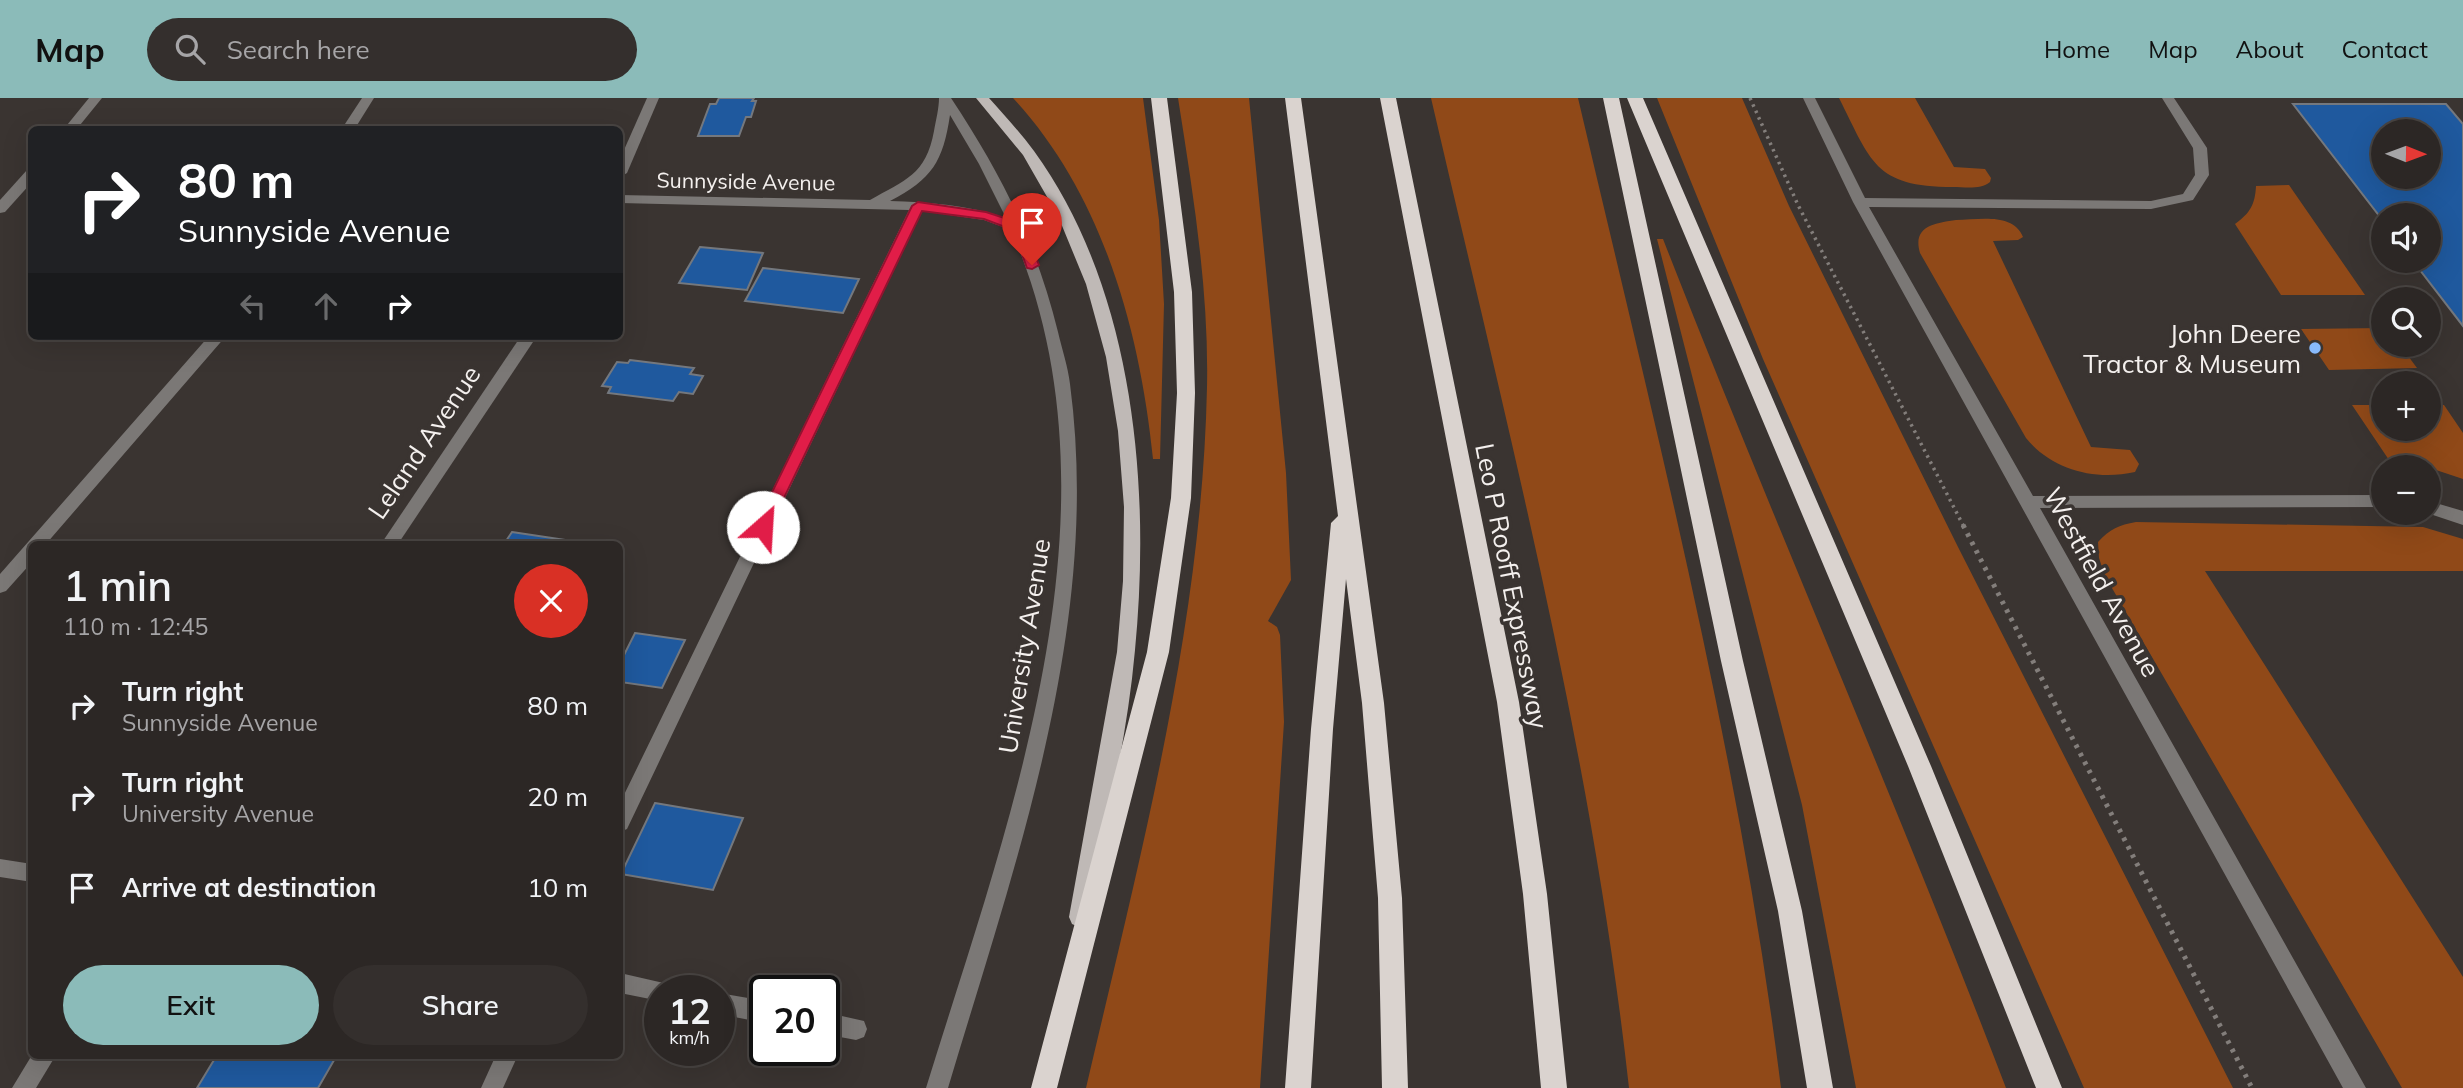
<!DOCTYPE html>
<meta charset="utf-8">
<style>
:root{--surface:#2c2725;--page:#342f2d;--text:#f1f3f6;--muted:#a6a5a7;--line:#484442;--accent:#8bbbb9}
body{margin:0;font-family:Mulish,sans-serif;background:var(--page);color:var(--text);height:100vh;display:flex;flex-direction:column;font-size:26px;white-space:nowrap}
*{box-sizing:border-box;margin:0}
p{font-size:23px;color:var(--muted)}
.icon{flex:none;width:38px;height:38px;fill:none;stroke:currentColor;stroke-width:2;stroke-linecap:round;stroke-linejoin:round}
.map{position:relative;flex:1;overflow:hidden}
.drawer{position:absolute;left:28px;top:443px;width:595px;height:518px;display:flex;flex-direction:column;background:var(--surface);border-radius:10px;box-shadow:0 7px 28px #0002,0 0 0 2px var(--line)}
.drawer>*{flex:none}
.guide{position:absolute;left:28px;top:28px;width:595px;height:214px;border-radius:10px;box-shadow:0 7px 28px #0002,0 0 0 2px var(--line);background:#202124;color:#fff;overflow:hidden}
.needle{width:46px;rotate:91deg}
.fabs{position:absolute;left:2371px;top:21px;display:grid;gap:14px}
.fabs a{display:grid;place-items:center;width:70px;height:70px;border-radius:50%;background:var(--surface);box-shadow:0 7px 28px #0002,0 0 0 2px var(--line);font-size:35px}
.speed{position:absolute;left:644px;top:877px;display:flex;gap:14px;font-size:35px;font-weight:700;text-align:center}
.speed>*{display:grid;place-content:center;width:91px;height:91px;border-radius:50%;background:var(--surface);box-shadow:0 7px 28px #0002,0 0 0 2px var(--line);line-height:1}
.speed small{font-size:18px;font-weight:400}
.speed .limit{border:4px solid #111;border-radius:10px;background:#fff;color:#111}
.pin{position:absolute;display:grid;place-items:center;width:60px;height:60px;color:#fff;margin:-72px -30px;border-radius:50% 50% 50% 0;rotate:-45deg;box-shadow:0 0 7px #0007}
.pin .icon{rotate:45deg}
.me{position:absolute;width:77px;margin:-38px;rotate:26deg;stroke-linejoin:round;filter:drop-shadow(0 0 5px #0008)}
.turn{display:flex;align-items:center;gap:24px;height:147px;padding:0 35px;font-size:32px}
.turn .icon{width:91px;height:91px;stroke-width:2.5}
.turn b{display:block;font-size:49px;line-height:60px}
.lanes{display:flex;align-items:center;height:66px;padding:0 35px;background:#0003;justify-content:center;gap:35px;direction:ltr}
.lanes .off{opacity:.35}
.round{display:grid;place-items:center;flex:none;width:74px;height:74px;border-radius:37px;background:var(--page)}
.summary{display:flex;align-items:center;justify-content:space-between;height:119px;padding:0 35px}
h1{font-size:42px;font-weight:600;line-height:52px}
.action{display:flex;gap:14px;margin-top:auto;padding:14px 35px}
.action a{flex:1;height:80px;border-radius:42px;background:var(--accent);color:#111;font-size:28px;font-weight:600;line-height:80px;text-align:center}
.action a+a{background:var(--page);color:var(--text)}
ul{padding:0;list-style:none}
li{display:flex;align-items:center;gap:21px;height:91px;padding:0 35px}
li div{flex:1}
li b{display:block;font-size:26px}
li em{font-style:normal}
header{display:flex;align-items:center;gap:42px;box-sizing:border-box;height:98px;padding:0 35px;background:var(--accent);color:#111}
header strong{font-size:33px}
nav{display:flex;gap:38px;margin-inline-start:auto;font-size:24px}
.search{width:490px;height:63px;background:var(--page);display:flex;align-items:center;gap:18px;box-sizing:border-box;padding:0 24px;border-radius:38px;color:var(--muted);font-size:26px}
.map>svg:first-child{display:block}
.green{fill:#904918}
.building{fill:#1f599e;stroke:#74787e;stroke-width:2;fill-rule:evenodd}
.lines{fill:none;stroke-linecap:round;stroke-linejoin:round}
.path-far1{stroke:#837e7b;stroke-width:3.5;stroke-dasharray:2.5 4.5;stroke-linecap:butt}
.path{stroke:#837e7b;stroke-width:5;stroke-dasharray:3.5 6;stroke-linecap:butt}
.minor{fill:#7b7876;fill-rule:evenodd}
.major{fill:#bfb9b6;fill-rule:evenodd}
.highway{fill:#dad3cf;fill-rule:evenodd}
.route{fill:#e11d48;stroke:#92132f;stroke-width:2}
.poi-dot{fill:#88bafc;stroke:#3a3431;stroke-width:2.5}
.labels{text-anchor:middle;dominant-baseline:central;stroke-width:7;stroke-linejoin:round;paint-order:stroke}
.far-street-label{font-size:21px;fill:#f4f0ee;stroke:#3a3431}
.poi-label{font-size:26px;fill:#f4f0ee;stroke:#3a3431;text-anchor:end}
.street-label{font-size:26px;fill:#f4f0ee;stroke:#3a3431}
</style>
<header>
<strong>Map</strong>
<div class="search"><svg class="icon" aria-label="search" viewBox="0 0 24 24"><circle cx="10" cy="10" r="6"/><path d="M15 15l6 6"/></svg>Search here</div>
<nav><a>Home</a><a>Map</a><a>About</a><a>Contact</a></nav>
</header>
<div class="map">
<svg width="2463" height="990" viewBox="0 0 2463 990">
<rect width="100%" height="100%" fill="#3a3431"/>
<g class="green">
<path d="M1013 0H1143L1159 122 1164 206 1160 361H1153C1140 233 1103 97 1013 0Z"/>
<path d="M1178 0H1249L1286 375 1291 482 1268 523 1277 529 1280 537 1284 624 1260 990H1086C1140 758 1202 528 1207 289 1209 192 1193 95 1178 0Z"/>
<path d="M1431 0H1578C1655 328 1739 656 1781 990H1629C1592 655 1507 328 1431 0Z"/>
<path d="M1657 0H1742L1789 108 1958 449 2233 990H2084L1763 261Z"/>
<path d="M1839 0H1915L1954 69 1985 71 1991 80 1990 84C1981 92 1964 89 1953 89 1874 89 1871 63 1839 0Z"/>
<path d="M2289 87 2365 197H2281L2235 126C2250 115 2255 107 2256 88Z"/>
<path d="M1956 122C1978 122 2013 114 2023 139L2018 142 1993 143 2091 349 2130 352 2139 366 2135 374C2095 383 2052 372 2026 340L1920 155C1912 128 1935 125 1956 122Z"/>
<path d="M1657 141H1663C1774 425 1897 705 2006 990H1856L1802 707Z"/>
<path d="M2383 230 2384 247H2400L2417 270 2329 272 2301 231Z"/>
<path d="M2352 307H2383L2384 331H2429V307H2444L2463 335V381L2409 363 2389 362Z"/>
<path d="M2136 424 2423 429 2463 441V473H2205L2463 879V990H2402L2105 478 2099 460 2098 444C2110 431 2119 427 2136 424Z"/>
</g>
<g class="building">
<path d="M719 0H754L752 3H756L751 19H746L739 38H698L710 6H716Z"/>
<path d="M2293 6H2446L2463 26V228L2413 163H2429V117H2384V124ZM2384 33H2429V79H2384Z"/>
<path d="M700 149 763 155 747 192 679 185Z"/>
<path d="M763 170 859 181 843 215 745 203Z"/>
<path d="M630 262 694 270 690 276 703 278 693 296 679 294 673 303 608 295 611 289 602 288 617 264 628 265Z"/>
<path d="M512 434 592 446H504Z"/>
<path d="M635 535 685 542 662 590 620 584V565Z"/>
<path d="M655 705 743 720 713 792 621 776Z"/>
<path d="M217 957H337L318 990H197Z"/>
</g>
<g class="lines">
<path class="path-far1" d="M1750 0 1798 107 1964 429"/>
<path class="path" d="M1963 427 2252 990"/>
<g class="minor">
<path d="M89 0H102L76 32H63Z"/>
<path d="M362 0H374L354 32H341Z"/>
<path d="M647 0H659L627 75 620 79V61Z"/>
<path d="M939 0H951C1002 77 1036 145 1058 234 1062 251 1068 269 1070 286 1102 527 1016 762 948 990H926C1009 721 1131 407 1011 132L984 122 922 113 627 731 620 734V705L909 112 620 105V97L870 102C905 82 926 77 934 33 936 22 939 10 939 0ZM950 17 979 66 1006 120C969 107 928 104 890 103 932 81 943 64 950 17Z"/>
<path d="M1803 0H1815L1865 100 2151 103 2183 96 2195 77 2193 50 2162 0H2174L2207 50 2209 77 2193 102 2151 111 1869 109 2033 398 2384 397V409L2040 410 2366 990H2343L1853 104Z"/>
<path d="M32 71V84L5 114 0 115V102L27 72Z"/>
<path d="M209 238H226L46 446H32V464L6 493 0 495V476Z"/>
<path d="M521 238H537L398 446H381Z"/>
<path d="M2429 403 2463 413V427L2427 415H2429Z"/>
<path d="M0 761 32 766V784L0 779Z"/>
<path d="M620 875 668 886 670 892H660V903L620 895Z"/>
<path d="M719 895 765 903V925L719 916Z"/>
<path d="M824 914 864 923 867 931 864 939 856 942 824 936Z"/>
<path d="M32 957H56L36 990H12Z"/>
<path d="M496 957H518L503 990H481Z"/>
</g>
<path class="major" d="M976 0H989C1004 17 1020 34 1034 53 1134 191 1151 387 1135 552 1127 642 1105 730 1089 819L1086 826 1079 829 1072 826 1069 819 1117 554 1123 483 1124 409 1118 333 1106 259 1086 186 1058 118 1023 57Z"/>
<g class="highway">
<path d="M1151 0H1167L1192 194 1195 295 1191 400 1169 554 1057 990H1031L1147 554 1171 400 1177 295 1174 194Z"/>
<path d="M1285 0H1301L1384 605 1402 800 1408 990H1382L1378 800 1362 605 1346 481 1333 631 1311 990H1285L1311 631 1331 425 1338 418Z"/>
<path d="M1380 0H1396L1519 604 1547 796 1567 990H1541L1523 796 1497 604Z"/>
<path d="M1603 0H1619L1743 563 1802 813 1833 990H1807L1778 813 1721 563Z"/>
<path d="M1627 0H1643L1931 668 2062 990H2036L1908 668Z"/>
</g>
</g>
<path class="route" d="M918 104 986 114 1023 126 1039 167 1032 171 1027 170 1013 132 984 121 922 113 770 429 763 435 757 434 755 429 912 108Z"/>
<circle class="poi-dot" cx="2315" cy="250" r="7"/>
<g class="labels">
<g class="far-street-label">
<text transform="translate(746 83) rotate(1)">Sunnyside Avenue</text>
</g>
<g class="poi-label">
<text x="2301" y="235">John Deere<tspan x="2301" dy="30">Tractor &amp; Museum</tspan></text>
</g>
<g class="street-label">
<text transform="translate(424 344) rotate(-56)">Leland Avenue</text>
<text transform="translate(2102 484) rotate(61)">Westfield Avenue</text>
<text transform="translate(1512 488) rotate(79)">Leo P Rooff Expressway</text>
<text transform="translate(1024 548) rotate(-81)">University Avenue</text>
</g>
</g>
</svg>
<div class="fabs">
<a><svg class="needle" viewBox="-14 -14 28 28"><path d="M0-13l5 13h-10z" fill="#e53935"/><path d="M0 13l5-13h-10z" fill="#a6a5a7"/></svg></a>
<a><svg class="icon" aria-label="sound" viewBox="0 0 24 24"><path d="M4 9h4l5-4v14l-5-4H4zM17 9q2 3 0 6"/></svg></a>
<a><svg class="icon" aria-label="search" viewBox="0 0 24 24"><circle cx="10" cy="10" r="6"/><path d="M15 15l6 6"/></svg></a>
<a>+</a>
<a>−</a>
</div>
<div class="speed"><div>12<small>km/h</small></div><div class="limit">20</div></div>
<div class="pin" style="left:1032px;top:167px;background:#d93025"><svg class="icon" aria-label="arrive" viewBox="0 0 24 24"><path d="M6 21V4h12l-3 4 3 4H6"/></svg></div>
<svg class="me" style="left:763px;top:429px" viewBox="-20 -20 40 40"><circle r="19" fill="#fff"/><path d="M0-13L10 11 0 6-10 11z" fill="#e11d48"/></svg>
<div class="guide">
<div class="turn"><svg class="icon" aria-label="right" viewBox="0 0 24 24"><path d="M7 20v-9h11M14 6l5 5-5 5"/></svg><div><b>80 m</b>Sunnyside Avenue</div></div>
<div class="lanes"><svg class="icon off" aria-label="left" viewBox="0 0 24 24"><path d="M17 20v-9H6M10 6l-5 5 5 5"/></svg><svg class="icon off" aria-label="ahead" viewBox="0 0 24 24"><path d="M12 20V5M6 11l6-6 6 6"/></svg><svg class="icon" aria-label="right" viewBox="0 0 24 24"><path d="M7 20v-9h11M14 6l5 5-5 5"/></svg></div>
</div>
<section class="drawer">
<div class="summary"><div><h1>1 min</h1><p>110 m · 12:45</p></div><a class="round" style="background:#d93025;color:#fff"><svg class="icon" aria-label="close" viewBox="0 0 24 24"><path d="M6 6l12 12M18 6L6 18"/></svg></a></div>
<ul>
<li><svg class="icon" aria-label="right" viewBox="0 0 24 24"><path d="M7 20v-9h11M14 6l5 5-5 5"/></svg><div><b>Turn right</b><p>Sunnyside Avenue</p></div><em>80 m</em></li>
<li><svg class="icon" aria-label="right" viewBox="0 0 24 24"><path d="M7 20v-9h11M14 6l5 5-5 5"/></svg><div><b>Turn right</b><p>University Avenue</p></div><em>20 m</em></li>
<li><svg class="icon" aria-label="arrive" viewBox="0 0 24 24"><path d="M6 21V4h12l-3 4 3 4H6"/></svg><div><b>Arrive at destination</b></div><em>10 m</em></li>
</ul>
<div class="action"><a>Exit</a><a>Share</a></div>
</section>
</div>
